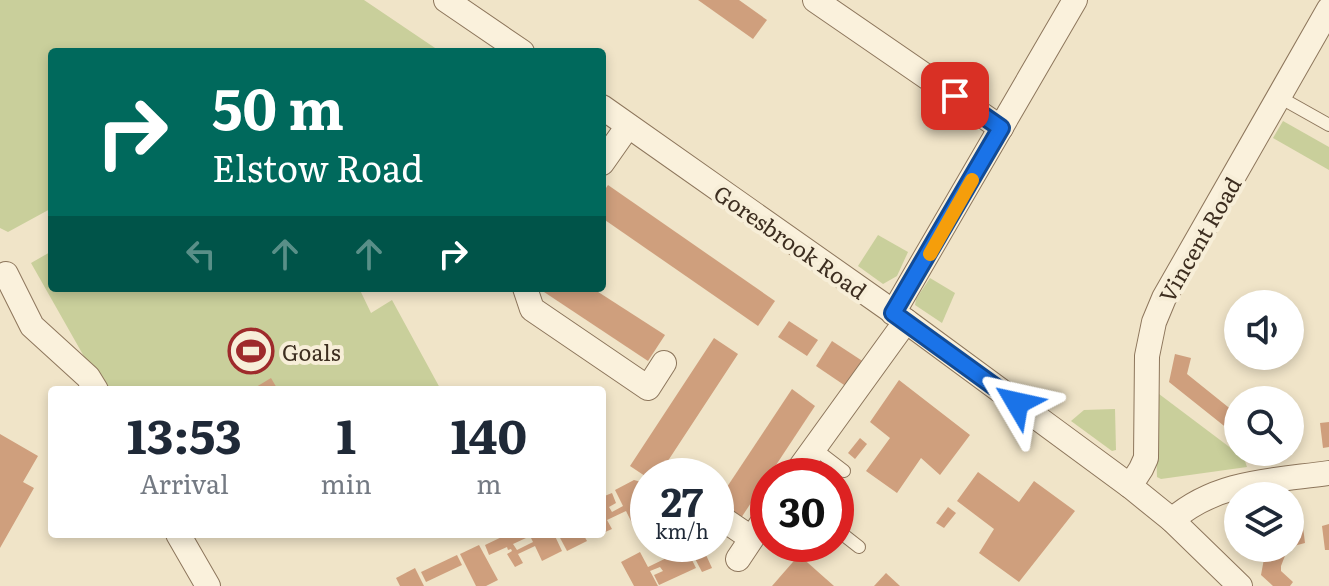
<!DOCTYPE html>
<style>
:root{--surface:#fff;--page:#f6f6f7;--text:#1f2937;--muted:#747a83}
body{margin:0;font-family:Literata,serif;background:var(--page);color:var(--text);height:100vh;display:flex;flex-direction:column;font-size:30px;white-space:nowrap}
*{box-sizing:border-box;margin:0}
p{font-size:26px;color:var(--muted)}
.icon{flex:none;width:44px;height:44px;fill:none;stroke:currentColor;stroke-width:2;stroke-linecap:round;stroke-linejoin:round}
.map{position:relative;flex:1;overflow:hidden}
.details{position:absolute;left:48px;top:386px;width:558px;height:152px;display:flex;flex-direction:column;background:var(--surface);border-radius:8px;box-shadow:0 4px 12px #0003}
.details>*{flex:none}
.top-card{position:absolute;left:48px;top:48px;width:558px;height:244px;border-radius:8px;box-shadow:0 4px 12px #0003;background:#00695c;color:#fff;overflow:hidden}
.fabs{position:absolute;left:1224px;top:290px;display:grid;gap:16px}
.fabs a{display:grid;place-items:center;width:80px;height:80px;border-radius:50%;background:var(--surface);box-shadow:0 4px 12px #0003;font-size:40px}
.speed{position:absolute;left:630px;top:458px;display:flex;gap:16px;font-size:40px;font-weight:700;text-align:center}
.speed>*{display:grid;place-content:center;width:104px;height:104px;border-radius:50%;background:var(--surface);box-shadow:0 4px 12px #0003;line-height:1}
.speed small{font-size:20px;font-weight:400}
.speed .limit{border:12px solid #d22;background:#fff;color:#111}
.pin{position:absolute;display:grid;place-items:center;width:68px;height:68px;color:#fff;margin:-34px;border-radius:16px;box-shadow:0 4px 12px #0006}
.me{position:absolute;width:88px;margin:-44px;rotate:306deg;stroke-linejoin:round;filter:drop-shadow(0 0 6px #0008)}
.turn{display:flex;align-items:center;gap:28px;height:168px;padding:0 32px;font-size:36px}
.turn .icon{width:104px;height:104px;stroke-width:2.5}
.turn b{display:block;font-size:56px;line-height:68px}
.lanes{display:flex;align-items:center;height:76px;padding:0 32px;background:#0003;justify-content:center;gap:40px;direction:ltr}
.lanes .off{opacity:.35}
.eta{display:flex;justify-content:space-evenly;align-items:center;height:136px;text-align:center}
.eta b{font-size:48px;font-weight:700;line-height:56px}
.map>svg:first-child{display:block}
.green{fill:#c9cf9b}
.building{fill:#cf9f7d}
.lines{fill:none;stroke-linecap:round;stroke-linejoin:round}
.lane-casing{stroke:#8d765c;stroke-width:14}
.street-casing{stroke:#8d765c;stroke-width:26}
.lane{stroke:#faf1dc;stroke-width:12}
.street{stroke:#faf1dc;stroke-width:24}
.route-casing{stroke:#114b97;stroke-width:20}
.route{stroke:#1a73e8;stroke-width:14}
.slow{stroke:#f59e0b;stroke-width:14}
.labels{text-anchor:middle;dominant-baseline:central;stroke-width:8;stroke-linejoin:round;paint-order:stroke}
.street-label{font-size:22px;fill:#3d2e20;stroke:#f7eed8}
.poi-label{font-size:22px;fill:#3d2e20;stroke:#f7eed8;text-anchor:start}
</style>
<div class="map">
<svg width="1329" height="586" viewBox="0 0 1329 586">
<rect width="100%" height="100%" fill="#f0e4c8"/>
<g class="green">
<path d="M0 0H364L441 52H52V208L8 232 0 228Z"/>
<path d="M1283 121 1329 147V170L1273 138Z"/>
<path d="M878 235 908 252 897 276 883 284 858 266Z"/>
<path d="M52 251V288H359L371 313 392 300 441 390H103L31 263Z"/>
<path d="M930 278 955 293 942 323 915 305 916 299Z"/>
<path d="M1159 394 1244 458 1247 467 1161 479 1157 477 1154 395Z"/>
<path d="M1115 409 1116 450 1112 451 1071 421 1084 410Z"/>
</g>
<g class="building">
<path d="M698 0H739L767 20 753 39Z"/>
<path d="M608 185 775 301 758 326 602 218V194Z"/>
<path d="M538 288H592L665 335 648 361Z"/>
<path d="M789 321 818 340 807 356 778 337Z"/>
<path d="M714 338 738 354 658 476H648V478L630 466Z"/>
<path d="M832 341 867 364 850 389 816 366Z"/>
<path d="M1175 354 1191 358 1187 374 1238 415V437L1169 382Z"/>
<path d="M271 378 278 390H251Z"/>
<path d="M899 380 970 435 940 475 921 458 897 493 866 471 890 438 870 422Z"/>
<path d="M792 389 815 406 741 518 717 502Z"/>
<path d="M1329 422V447L1323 448 1320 423Z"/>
<path d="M0 434 38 456 23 482 34 488 0 548Z"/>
<path d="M860 438 867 444 855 459 848 453Z"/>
<path d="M978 472 1019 502 1034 481 1075 511 1019 582 979 553 994 529 957 501Z"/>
<path d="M634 480 648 484V518L633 525 626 511 607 520 612 529 603 533 602 517 606 515 602 510V497L612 493 616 503 609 507 612 512 623 506 615 490Z"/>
<path d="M948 507 956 513 944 528 936 523Z"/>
<path d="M1329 524V550H1325L1322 526Z"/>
<path d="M1303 527 1305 543 1290 547V529Z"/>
<path d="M508 534H524L526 538 513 544 517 550 533 542 529 534H554L562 551 542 561 535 546 518 554 523 563 515 567 507 554 512 551 511 549 508 550 507 547 489 555 485 545Z"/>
<path d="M558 534H583L587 541 567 551Z"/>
<path d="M688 544H701L712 568 702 572 691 551 681 557 683 561 691 558 696 568 659 585 654 575 663 571 660 567 650 571 658 586H634L621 562 640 552 648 567 689 547Z"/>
<path d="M479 545 498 580 486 586H476L460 554Z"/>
<path d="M1266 548H1288L1281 566V571L1293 582 1290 586H1273L1261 575Z"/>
<path d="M457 555 462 565 426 582 421 572Z"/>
<path d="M799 555 834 586H772Z"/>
<path d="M415 568 424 586H400L396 578Z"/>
<path d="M886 573 900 586H874Z"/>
</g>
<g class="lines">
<g class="lane-casing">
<g id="lane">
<path d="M1281 98 1329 125"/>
<path d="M814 448 844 471"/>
<path d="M836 529 859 547"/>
</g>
</g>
<g class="street-casing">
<g id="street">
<path d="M446 0 522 52"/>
<path d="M815 0 1001 128"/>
<path d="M602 107 906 321 1130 486 1172 520 1240 586"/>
<path d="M602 163 628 126"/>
<path d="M6 274 32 326 88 377 96 390"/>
<path d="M525 288 532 309 648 388 664 363"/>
<path d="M893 313 1075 0"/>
<path d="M794 476 906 321"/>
<path d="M1130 486 1141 469 1146 458 1147 356 1154 322 1164 298 1329 9"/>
<path d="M720 517 751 538"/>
<path d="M1172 520C1217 481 1272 481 1329 473"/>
<path d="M178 534 208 586"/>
<path d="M738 559 768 514"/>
</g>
</g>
<use href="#lane" class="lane"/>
<use href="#street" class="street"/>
</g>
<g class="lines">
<g class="route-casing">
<path id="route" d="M955 96 1001 128 893 313 1017 403"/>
</g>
<use href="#route" class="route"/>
<path class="slow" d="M930 254 972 180"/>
</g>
<defs>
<g id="stadium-ring" transform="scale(2.3)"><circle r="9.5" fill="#f7eed8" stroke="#9e2a2b" stroke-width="1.5"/><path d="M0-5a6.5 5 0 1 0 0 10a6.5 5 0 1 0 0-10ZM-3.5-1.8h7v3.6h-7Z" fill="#9e2a2b"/></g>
</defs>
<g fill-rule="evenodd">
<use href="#stadium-ring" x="251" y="351"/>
</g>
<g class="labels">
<g class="street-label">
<text transform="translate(1199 239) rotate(-60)">Vincent Road</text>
<text transform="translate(791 241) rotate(35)">Goresbrook Road</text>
</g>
<g class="poi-label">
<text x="282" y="351">Goals</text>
</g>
</g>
</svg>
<div class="fabs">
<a><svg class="icon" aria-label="sound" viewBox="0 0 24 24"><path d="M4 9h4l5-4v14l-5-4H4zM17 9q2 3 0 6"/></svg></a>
<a><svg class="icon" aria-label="search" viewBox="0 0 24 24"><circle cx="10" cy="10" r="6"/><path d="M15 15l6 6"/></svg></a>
<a><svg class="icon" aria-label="layers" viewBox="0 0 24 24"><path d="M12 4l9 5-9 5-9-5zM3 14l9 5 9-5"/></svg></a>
</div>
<div class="speed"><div>27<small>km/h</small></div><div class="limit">30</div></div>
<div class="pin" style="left:955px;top:96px;background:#d93025"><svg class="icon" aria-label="arrive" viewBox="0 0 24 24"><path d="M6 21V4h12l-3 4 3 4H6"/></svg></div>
<svg class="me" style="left:1017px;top:403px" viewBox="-20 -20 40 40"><path d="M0-17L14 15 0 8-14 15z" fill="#1a73e8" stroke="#fff" stroke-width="4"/></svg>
<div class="top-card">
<div class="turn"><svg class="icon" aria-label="right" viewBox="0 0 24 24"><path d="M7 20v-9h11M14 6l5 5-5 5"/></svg><div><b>50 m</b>Elstow Road</div></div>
<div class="lanes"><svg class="icon off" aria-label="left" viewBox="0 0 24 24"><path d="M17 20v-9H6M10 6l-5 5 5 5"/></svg><svg class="icon off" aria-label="ahead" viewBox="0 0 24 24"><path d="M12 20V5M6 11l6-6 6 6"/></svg><svg class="icon off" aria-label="ahead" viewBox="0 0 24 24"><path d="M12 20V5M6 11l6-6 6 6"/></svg><svg class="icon" aria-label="right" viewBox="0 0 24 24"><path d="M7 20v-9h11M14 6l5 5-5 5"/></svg></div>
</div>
<section class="details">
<div class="eta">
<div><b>13:53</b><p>Arrival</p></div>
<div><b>1</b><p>min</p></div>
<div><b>140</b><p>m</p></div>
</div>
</section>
</div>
